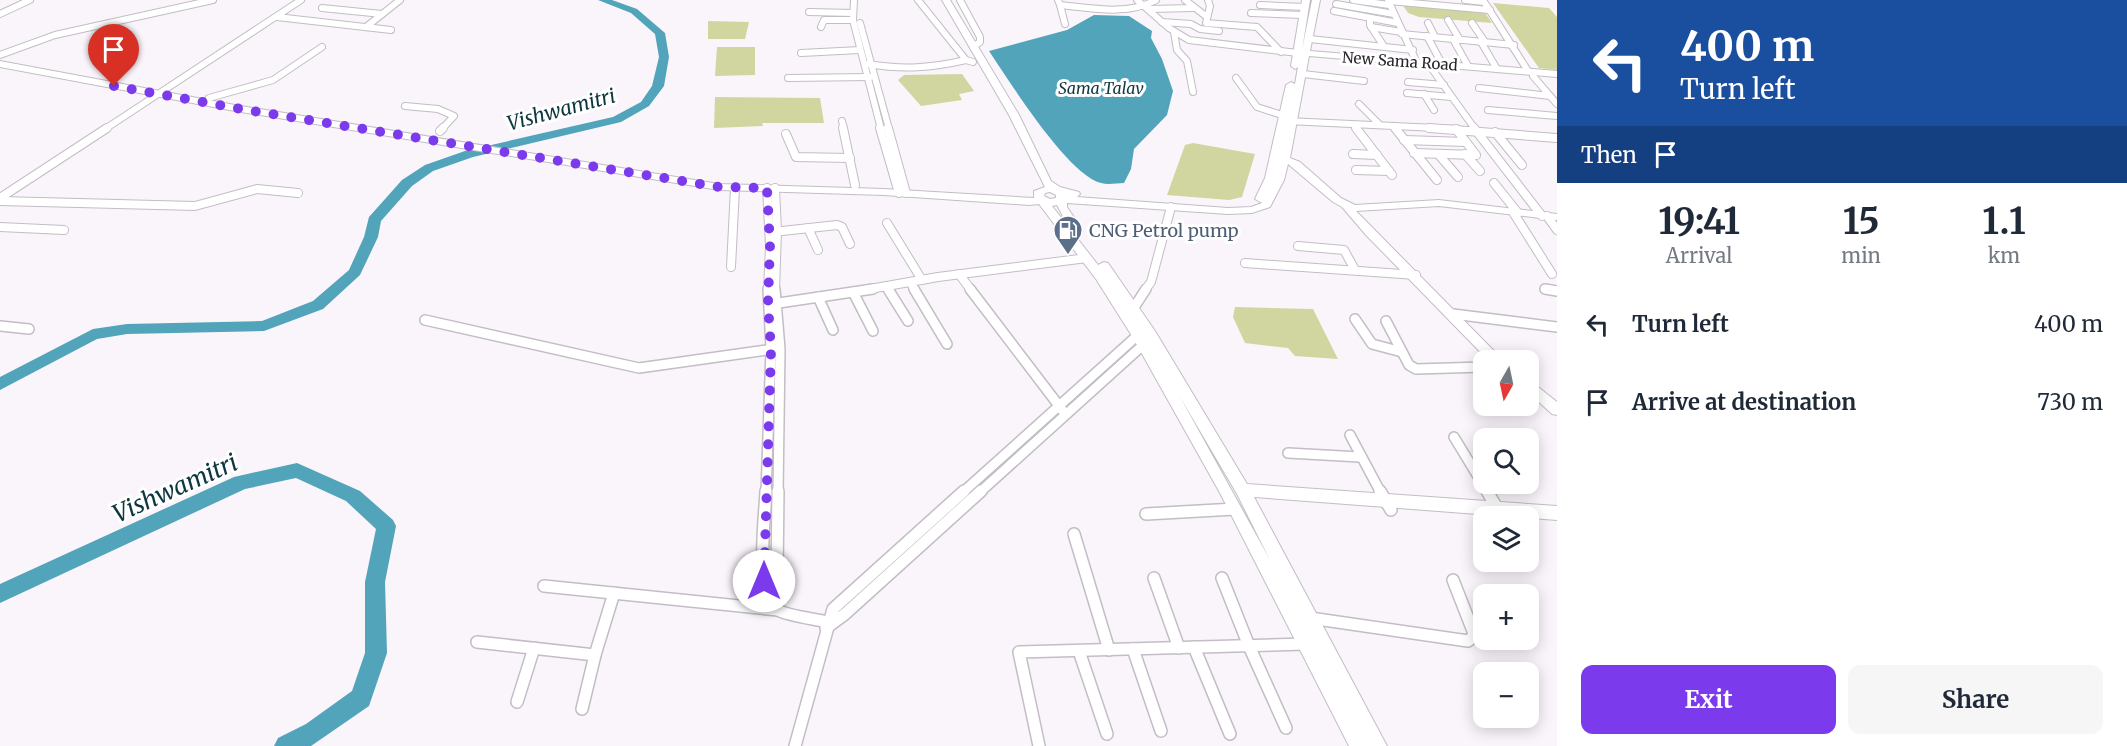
<!DOCTYPE html>
<meta charset="utf-8">
<style>
:root{--surface:#fff;--page:#f6f6f7;--text:#1f2937;--muted:#747a83;--accent:#7c3aed}
body{margin:0;font-family:Merriweather,serif;background:var(--page);color:var(--text);height:100vh;display:flex;flex-direction:column;font-size:22px;white-space:nowrap}
*{box-sizing:border-box;margin:0}
p{font-size:20px;color:var(--muted)}
.icon{flex:none;width:33px;height:33px;fill:none;stroke:currentColor;stroke-width:2;stroke-linecap:round;stroke-linejoin:round}
.map{position:relative;flex:1;overflow:hidden}
.side{display:flex;flex-direction:column;background:var(--surface);width:570px}
.side>*{flex:none}
.banner{background:#1a4fa0;color:#fff;overflow:hidden}
.needle{width:39px;rotate:189deg}
.tools{position:absolute;left:1473px;top:350px;display:grid;gap:12px}
.tools a{display:grid;place-items:center;width:66px;height:66px;border-radius:12px;background:var(--surface);box-shadow:0 3px 15px #0003;font-size:30px}
.pin{position:absolute;display:grid;place-items:center;width:51px;height:51px;color:#fff;margin:-62px -26px;border-radius:50% 50% 50% 0;rotate:-45deg;box-shadow:0 0 6px #0007}
.pin .icon{rotate:45deg}
.me{position:absolute;width:66px;margin:-33px;rotate:0deg;stroke-linejoin:round;filter:drop-shadow(0 0 4px #0008)}
.turn{display:flex;align-items:center;gap:21px;height:126px;padding:0 24px;font-size:27px}
.turn .icon{width:78px;height:78px;stroke-width:2.5}
.turn b{display:block;font-size:42px;line-height:51px}
.then{display:flex;align-items:center;height:57px;padding:0 24px;background:#0003;gap:12px;font-size:22px}
.eta{display:flex;justify-content:space-evenly;align-items:center;height:102px;text-align:center}
.eta b{font-size:36px;font-weight:700;line-height:42px}
.primary-button{display:flex;gap:12px;margin-top:auto;padding:12px 24px}
.primary-button a{flex:1;height:69px;border-radius:12px;background:var(--accent);color:#fff;font-size:24px;font-weight:700;line-height:69px;text-align:center}
.primary-button a+a{background:var(--page);color:var(--text)}
ul{padding:0;list-style:none}
li{display:flex;align-items:center;gap:18px;height:78px;padding:0 24px}
li div{flex:1}
li b{display:block;font-size:22px}
li em{font-style:normal}
main{display:flex;flex:1;min-height:0}
.map>svg:first-child{display:block}
.green{fill:#d1d6a0}
.water{fill:#51a4b9}
.lines{fill:none;stroke-linecap:round;stroke-linejoin:round}
.river{fill:#51a4b9;fill-rule:evenodd}
.street-far3-casing{stroke:#c3bdc5;stroke-width:8}
.street-far2-casing{stroke:#c3bdc5;stroke-width:10}
.street-far1-casing{stroke:#c3bdc5;stroke-width:12}
.street-casing{stroke:#c3bdc5;stroke-width:14}
.secondary-casing{stroke:#c3bdc5;stroke-width:2}
.street-far3{stroke:#fff;stroke-width:6}
.street-far2{stroke:#fff;stroke-width:8}
.street-far1{stroke:#fff;stroke-width:9}
.street{stroke:#fff;stroke-width:11}
.secondary{fill:#fff;fill-rule:evenodd}
.route{stroke:#7c3aed;stroke-width:10;stroke-dasharray:0 18}
.labels{text-anchor:middle;dominant-baseline:central;stroke-width:6;stroke-linejoin:round;paint-order:stroke}
.far-street-label{font-size:15px;fill:#282528;stroke:#fff}
.far-water-label{font-size:16px;font-style:italic;fill:#0f3740;stroke:#fff}
.service-label{font-size:18px;fill:#4e5e75;stroke:#fff;text-anchor:start}
.water-label{font-size:20px;font-style:italic;fill:#0f3740;stroke:#fff}
.near-water-label{font-size:24px;font-style:italic;fill:#0f3740;stroke:#fff}
</style>
<main>
<div class="map">
<svg width="1557" height="746" viewBox="0 0 1557 746">
<rect width="100%" height="100%" fill="#faf4fb"/>
<g class="green">
<path d="M1493 3 1549 8 1557 17V70L1539 68Z"/>
<path d="M1402 4 1483 10 1492 23 1419 17 1408 13Z"/>
<path d="M708 21 749 22 745 39H708Z"/>
<path d="M717 47H755V75L715 76Z"/>
<path d="M962 74 974 91 959 94 962 100 921 106 898 80 904 75Z"/>
<path d="M715 97 820 98 824 123H762L763 126 714 128Z"/>
<path d="M1193 143 1255 154 1242 197 1229 200 1167 195 1185 145Z"/>
<path d="M1235 307 1313 309 1338 359 1295 356 1288 348 1245 343 1233 317Z"/>
</g>
<path class="water" d="M1094 15 1129 16 1152 31 1151 38 1162 59 1173 91 1167 115 1134 149 1131 169 1124 183C1117 183 1108 185 1101 183 1067 174 1010 82 989 51L1067 30Z"/>
<g class="lines">
<g class="river">
<path d="M598 0H612L637 9 665 33 669 57 664 86 649 106 621 122 473 157 433 171 412 186 381 221 378 237 360 275 323 309 264 331 127 334 97 339 0 390V377L93 329 127 324 262 321 313 301 349 270 364 237 369 217 402 180 425 165 465 151 613 117 641 102 652 86 659 57 655 34 631 13Z"/>
<path d="M297 463 360 491 393 520 396 526 385 582 387 653 369 706 311 746H274L278 738 306 724 352 691 365 653V582L376 529 346 501 296 478 245 489 0 603V584L234 477Z"/>
</g>
<g class="street-far3-casing">
<g id="street-far3">
<path d="M854 0 853 20 881 129"/>
<path d="M918 0 966 60 973 62"/>
<path d="M960 0 980 37V42L973 47"/>
<path d="M1058 0 1060 5C1092 8 1126 16 1156 0"/>
<path d="M1137 0 1169 28 1189 40 1298 53"/>
<path d="M1185 0 1207 17"/>
<path d="M1208 0 1210 6 1206 23 1257 27 1281 52"/>
<path d="M1353 0 1389 5"/>
<path d="M1388 0 1416 61"/>
<path d="M1465 0 1484 2"/>
<path d="M1483 0 1528 71"/>
<path d="M1389 1 1490 10"/>
<path d="M1336 4 1394 14"/>
<path d="M1060 5 1065 24"/>
<path d="M1260 5 1305 7"/>
<path d="M322 8 382 14"/>
<path d="M1149 9 1193 8"/>
<path d="M1334 11 1398 23"/>
<path d="M809 12 853 13"/>
<path d="M1251 13 1303 15"/>
<path d="M0 14 30 0"/>
<path d="M277 17 391 30"/>
<path d="M1370 18V25L1383 45"/>
<path d="M1448 20 1460 40"/>
<path d="M1162 22 1191 24 1200 29 1219 31"/>
<path d="M860 23 889 129"/>
<path d="M1428 23 1435 37"/>
<path d="M1472 23 1485 42"/>
<path d="M366 27 400 0"/>
<path d="M821 27 824 20H853"/>
<path d="M1371 27 1401 32"/>
<path d="M1174 32 1177 50 1187 61 1193 92"/>
<path d="M1402 34 1514 45"/>
<path d="M1427 36 1442 64"/>
<path d="M1310 39 1413 50"/>
<path d="M1453 39 1468 66"/>
<path d="M1481 42 1497 69"/>
<path d="M801 53 860 50"/>
<path d="M0 55 55 35 213 0"/>
<path d="M1427 62 1475 129"/>
<path d="M868 64C904 70 931 68 966 60"/>
<path d="M1303 74 1364 81"/>
<path d="M1533 76 1557 104"/>
<path d="M788 78 870 77"/>
<path d="M1236 78 1257 107 1285 116"/>
<path d="M1408 82 1444 85"/>
<path d="M1479 88 1550 96"/>
<path d="M1407 93 1451 97"/>
<path d="M1424 94 1434 110"/>
<path d="M209 98 273 80 322 47"/>
<path d="M1359 104 1380 125"/>
<path d="M405 106 438 109 454 116 442 129"/>
<path d="M1488 110 1557 116"/>
<path d="M842 121 844 129"/>
<path d="M1287 121 1458 129"/>
<path d="M1354 125 1357 129"/>
<path d="M1394 126 1397 129"/>
<path d="M105 129 301 0"/>
</g>
</g>
<g class="street-far2-casing">
<g id="street-far2">
<path d="M843 128 855 185"/>
<path d="M880 128 899 193"/>
<path d="M888 128 906 193"/>
<path d="M1356 128 1392 175"/>
<path d="M1395 128 1437 180"/>
<path d="M1429 128 1557 138"/>
<path d="M1474 128 1542 216"/>
<path d="M440 131 443 128"/>
<path d="M1495 132 1522 165"/>
<path d="M786 134 796 157 850 158"/>
<path d="M1404 140 1466 142"/>
<path d="M1414 153 1476 155 1456 129"/>
<path d="M1353 154 1377 155"/>
<path d="M1438 154 1458 177"/>
<path d="M1465 154 1480 171"/>
<path d="M1356 170 1389 171"/>
<path d="M1494 183 1518 213"/>
<path d="M767 188 770 246 768 290"/>
<path d="M775 188 777 231 775 290"/>
<path d="M0 198 107 128"/>
<path d="M0 201 195 206 257 189 298 193"/>
<path d="M1513 212 1552 274"/>
<path d="M1547 216 1557 230"/>
<path d="M887 223 922 280"/>
<path d="M0 227 64 230"/>
<path d="M808 228 818 250"/>
<path d="M773 232 837 225 842 227 850 244"/>
<path d="M1298 246 1344 250 1355 270"/>
<path d="M1245 263 1416 275"/>
<path d="M731 267 735 188"/>
<path d="M959 274 971 290"/>
<path d="M910 282 915 290"/>
<path d="M887 287 889 290"/>
<path d="M1545 289 1554 290"/>
<path d="M864 290 938 277 1087 258"/>
<path d="M1145 290 1151 282 1171 207"/>
</g>
</g>
<g class="street-far1-casing">
<g id="street-far1">
<path d="M775 289 780 349 778 493"/>
<path d="M888 289 908 321"/>
<path d="M914 289 947 344"/>
<path d="M970 289 1063 411"/>
<path d="M1545 289 1557 291"/>
<path d="M853 292 873 331"/>
<path d="M818 297 833 330"/>
<path d="M772 304 873 289"/>
<path d="M1133 309 1146 289"/>
<path d="M1453 314 1557 327"/>
<path d="M1355 319 1372 344 1402 352"/>
<path d="M425 320 639 368 774 349"/>
<path d="M1386 321 1409 365 1416 369 1484 367"/>
<path d="M0 326 29 329"/>
<path d="M1350 435 1381 493"/>
<path d="M1454 437 1488 493"/>
<path d="M1288 453 1360 457"/>
<path d="M766 493 771 349 768 289"/>
<path d="M962 493 1138 335H1145"/>
<path d="M979 493 1143 345 1148 344"/>
</g>
</g>
<g class="street-casing">
<g id="street">
<path d="M766 491C765 517 754 594 778 610 787 616 816 619 828 622"/>
<path d="M1380 491 1391 510"/>
<path d="M1487 491 1497 508"/>
<path d="M1146 514 1235 509"/>
<path d="M1074 534 1109 650"/>
<path d="M1154 578 1179 648"/>
<path d="M1222 578 1249 646 1286 728"/>
<path d="M544 586 778 610"/>
<path d="M769 599 777 575 778 491"/>
<path d="M1310 618 1468 641 1474 636 1473 631 1453 580"/>
<path d="M826 628 845 614 981 491"/>
<path d="M477 642 595 655 614 593"/>
<path d="M1194 647 1230 734"/>
<path d="M1133 649 1161 731"/>
<path d="M1079 651 1107 734"/>
<path d="M517 702 534 648"/>
<path d="M582 709 595 655"/>
<path d="M795 746 833 609 964 491"/>
<path d="M1039 746 1019 652 1306 644"/>
</g>
</g>
<g class="secondary-casing">
<g id="secondary">
<path d="M942 0H950L1019 115 1051 181 1060 187 1079 192 1080 194 1077 197 1228 208 1251 207 1262 203 1255 199 1265 178 1286 85 1291 82 1295 84 1298 67 1295 69 1291 66 1302 0H1310L1302 50 1312 0H1320L1310 51 1557 71V77L1309 56 1290 158 1300 162 1341 198 1355 205 1439 200 1557 214V220L1439 206 1356 211 1503 360H1488L1366 235 1342 207 1333 202 1288 164 1284 180 1270 207 1252 213 1228 214 1067 203V207L1077 222 1071 225 1067 224 1057 205 1052 206 1098 265 1104 262 1108 263 1155 331 1247 484 1557 506V520L1254 497 1387 746H1349L1220 493 1132 336 1096 279 1039 204 1029 205 884 195 719 190 235 111 0 67V61L235 105 719 184 884 189 1034 198V191L1045 187 1009 115ZM1050 192 1056 195V198L1050 199 1044 196 1045 193ZM1179 395 1237 494 1270 560Z"/>
<path d="M1528 379 1557 402V415L1552 414 1528 392Z"/>
</g>
</g>
<use href="#street-far3" class="street-far3"/>
<use href="#street-far2" class="street-far2"/>
<use href="#street-far1" class="street-far1"/>
<use href="#street" class="street"/>
<use href="#secondary" class="secondary"/>
</g>
<g class="lines">
<path class="route" d="M114 86 247 110 719 187 767 188 770 246 768 303 771 350 764 581"/>
</g>
<defs>
<g id="fuel-pin" transform="scale(1.5)"><path d="M0 17L-7.5 6A9.5 9.5 0 1 1 7.5 6Z" fill="#5c6f8a" stroke="#fff"/><path d="M-5.5-6h7V0h2V4h1.3V-2.5L3-4.5l.8-.8L6-3V5H2.5V1h-1V6h-7ZM-4.2-4.7v3.2H.2V-4.7Z" fill="#fff"/></g>
</defs>
<g fill-rule="evenodd">
<use href="#fuel-pin" x="1068" y="230"/>
</g>
<g class="labels">
<g class="far-street-label">
<text transform="translate(1400 61) rotate(4)">New Sama Road</text>
</g>
<g class="far-water-label">
<text x="1101" y="88">Sama Talav</text>
</g>
<g class="service-label">
<text x="1089" y="230">CNG Petrol pump</text>
</g>
<g class="water-label">
<text transform="translate(561 109) rotate(-15)">Vishwamitri</text>
</g>
<g class="near-water-label">
<text transform="translate(175 488) rotate(-24)">Vishwamitri</text>
</g>
</g>
</svg>
<div class="tools">
<a><svg class="needle" viewBox="-14 -14 28 28"><path d="M0-13l5 13h-10z" fill="#e53935"/><path d="M0 13l5-13h-10z" fill="#747a83"/></svg></a>
<a><svg class="icon" aria-label="search" viewBox="0 0 24 24"><circle cx="10" cy="10" r="6"/><path d="M15 15l6 6"/></svg></a>
<a><svg class="icon" aria-label="layers" viewBox="0 0 24 24"><path d="M12 4l9 5-9 5-9-5zM3 14l9 5 9-5"/></svg></a>
<a>+</a>
<a>−</a>
</div>
<div class="pin" style="left:114px;top:86px;background:#d93025"><svg class="icon" aria-label="arrive" viewBox="0 0 24 24"><path d="M6 21V4h12l-3 4 3 4H6"/></svg></div>
<svg class="me" style="left:764px;top:581px" viewBox="-20 -20 40 40"><circle r="19" fill="#fff"/><path d="M0-13L10 11 0 6-10 11z" fill="#7c3aed"/></svg>
</div>
<section class="side">
<div class="banner">
<div class="turn"><svg class="icon" aria-label="left" viewBox="0 0 24 24"><path d="M17 20v-9H6M10 6l-5 5 5 5"/></svg><div><b>400 m</b>Turn left</div></div>
<div class="then">Then<svg class="icon" aria-label="arrive" viewBox="0 0 24 24"><path d="M6 21V4h12l-3 4 3 4H6"/></svg></div>
</div>
<div class="eta">
<div><b>19:41</b><p>Arrival</p></div>
<div><b>15</b><p>min</p></div>
<div><b>1.1</b><p>km</p></div>
</div>
<ul>
<li><svg class="icon" aria-label="left" viewBox="0 0 24 24"><path d="M17 20v-9H6M10 6l-5 5 5 5"/></svg><div><b>Turn left</b></div><em>400 m</em></li>
<li><svg class="icon" aria-label="arrive" viewBox="0 0 24 24"><path d="M6 21V4h12l-3 4 3 4H6"/></svg><div><b>Arrive at destination</b></div><em>730 m</em></li>
</ul>
<div class="primary-button"><a>Exit</a><a>Share</a></div>
</section>
</main>
